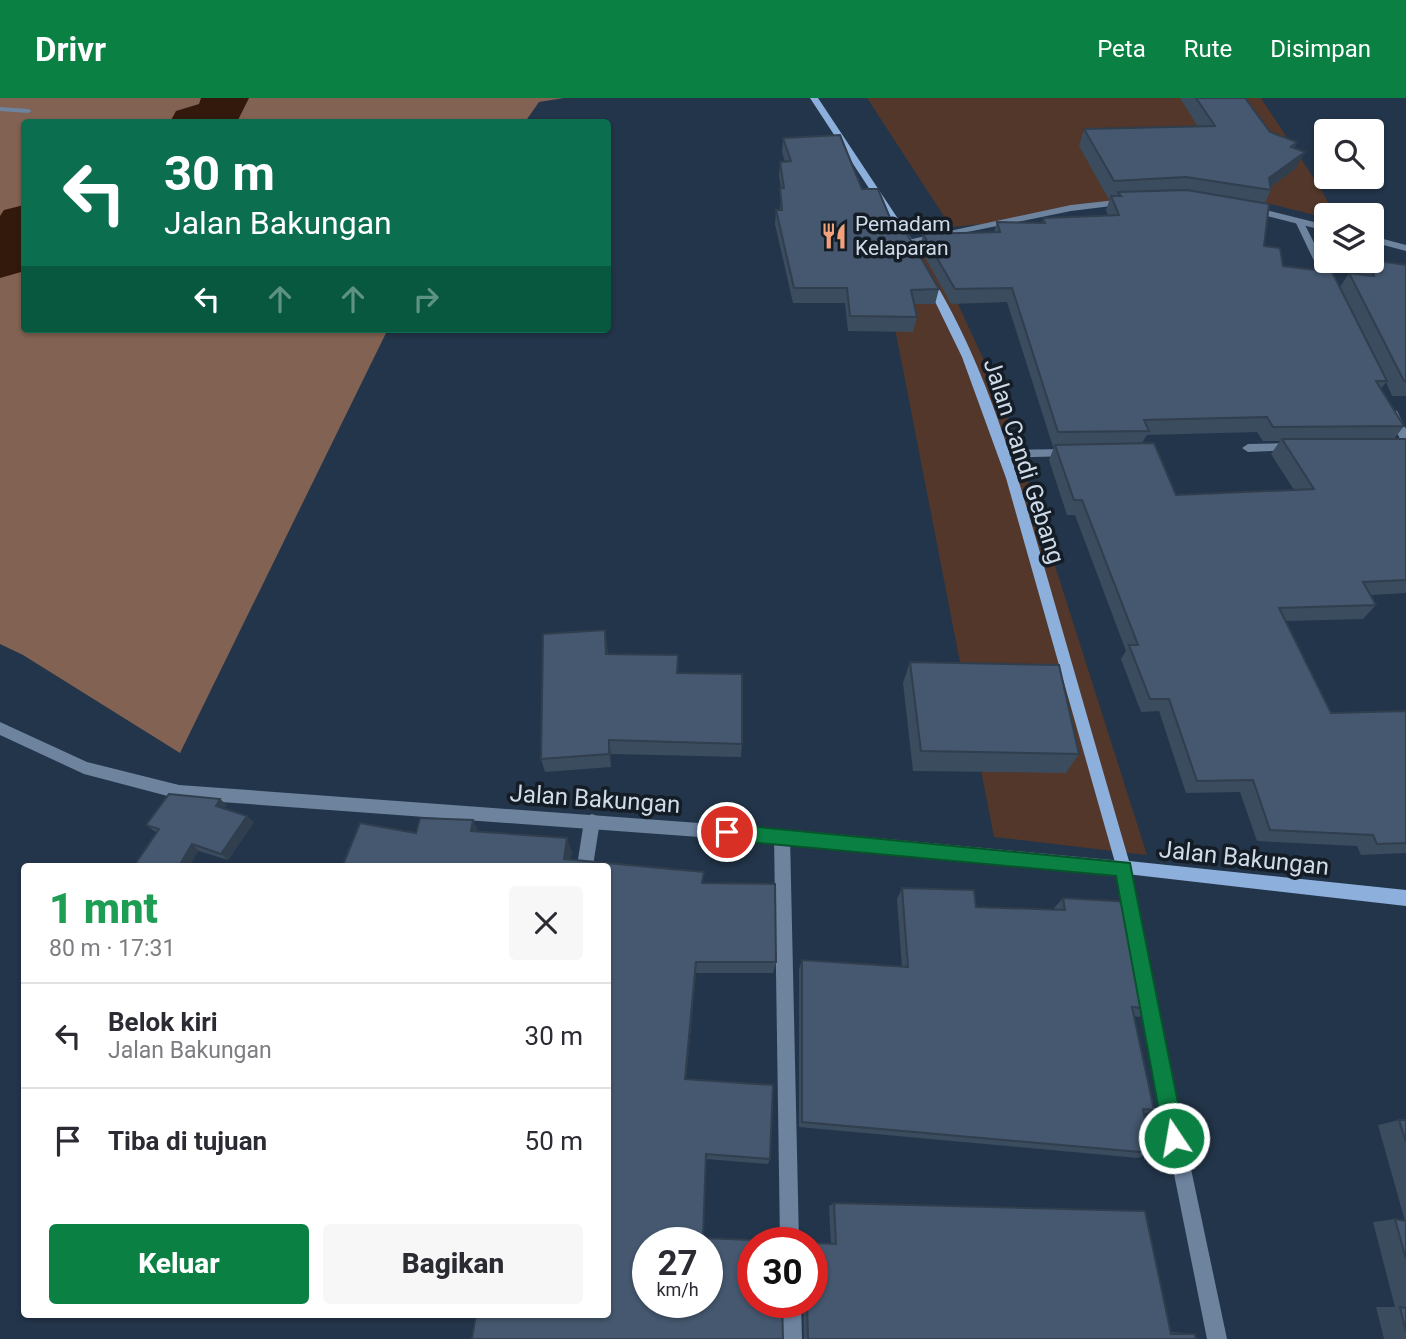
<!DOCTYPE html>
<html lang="id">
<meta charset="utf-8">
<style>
:root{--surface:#fff;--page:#f7f7f7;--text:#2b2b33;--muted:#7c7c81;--line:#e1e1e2;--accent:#0b8043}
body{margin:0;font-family:Roboto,sans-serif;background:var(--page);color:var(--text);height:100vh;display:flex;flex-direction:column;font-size:26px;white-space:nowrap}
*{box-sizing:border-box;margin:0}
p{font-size:23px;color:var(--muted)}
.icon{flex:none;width:38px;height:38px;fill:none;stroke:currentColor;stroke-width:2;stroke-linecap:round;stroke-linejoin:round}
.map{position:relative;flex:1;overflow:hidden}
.drawer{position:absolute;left:21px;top:765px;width:590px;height:455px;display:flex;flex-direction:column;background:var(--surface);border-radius:7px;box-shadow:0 2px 5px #0004}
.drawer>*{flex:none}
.banner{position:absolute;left:21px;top:21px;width:590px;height:214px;border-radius:7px;box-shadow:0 2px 5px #0004;background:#0b6e4f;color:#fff;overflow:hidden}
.tools{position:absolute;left:1314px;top:21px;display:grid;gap:14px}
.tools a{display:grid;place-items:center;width:70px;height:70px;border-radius:7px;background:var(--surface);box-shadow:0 2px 5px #0004;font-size:35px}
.speed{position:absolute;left:632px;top:1129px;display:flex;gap:14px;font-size:35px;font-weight:700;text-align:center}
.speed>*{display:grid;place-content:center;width:91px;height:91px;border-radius:50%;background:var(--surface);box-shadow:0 2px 5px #0004;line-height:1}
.speed small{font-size:18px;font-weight:400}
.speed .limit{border:10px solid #d22;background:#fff;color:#111}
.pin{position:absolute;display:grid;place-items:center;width:60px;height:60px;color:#fff;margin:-30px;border:4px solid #fff;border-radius:50%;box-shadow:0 2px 7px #0007}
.me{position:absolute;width:77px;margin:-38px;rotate:348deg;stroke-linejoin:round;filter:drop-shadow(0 0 5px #0008)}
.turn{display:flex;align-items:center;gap:24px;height:147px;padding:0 28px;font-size:32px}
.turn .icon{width:91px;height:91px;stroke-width:2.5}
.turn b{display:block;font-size:49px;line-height:60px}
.lanes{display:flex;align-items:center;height:66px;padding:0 28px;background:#0003;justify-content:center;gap:35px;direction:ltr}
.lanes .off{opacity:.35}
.round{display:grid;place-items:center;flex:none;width:74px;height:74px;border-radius:7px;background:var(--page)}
.headline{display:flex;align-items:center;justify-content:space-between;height:119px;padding:0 28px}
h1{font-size:42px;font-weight:800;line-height:52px;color:#1e9e55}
.primary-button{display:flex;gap:14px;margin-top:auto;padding:14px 28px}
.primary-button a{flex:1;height:80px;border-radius:7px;background:var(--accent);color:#fff;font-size:28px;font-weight:800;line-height:80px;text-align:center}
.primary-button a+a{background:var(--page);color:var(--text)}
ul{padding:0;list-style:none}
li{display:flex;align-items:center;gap:21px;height:105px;padding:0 28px;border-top:2px solid var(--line)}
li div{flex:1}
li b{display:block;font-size:26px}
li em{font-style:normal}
header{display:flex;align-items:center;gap:42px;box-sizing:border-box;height:98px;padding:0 35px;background:var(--accent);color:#fff}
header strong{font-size:33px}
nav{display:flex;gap:38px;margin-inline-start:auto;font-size:24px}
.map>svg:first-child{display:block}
.green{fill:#52372a}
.forest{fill:#826253}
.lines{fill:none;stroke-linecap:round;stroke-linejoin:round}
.river{fill:#33190c;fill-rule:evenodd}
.minor{fill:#6d839e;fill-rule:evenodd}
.tertiary{fill:#6d839e;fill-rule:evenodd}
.secondary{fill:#8cb0db;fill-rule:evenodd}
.wall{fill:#3b4c5f;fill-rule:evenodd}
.shaded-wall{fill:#303e4e}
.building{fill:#45586f;stroke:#303e4e;stroke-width:2;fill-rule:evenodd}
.route{fill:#0b8043;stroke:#07532c;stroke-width:2}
.labels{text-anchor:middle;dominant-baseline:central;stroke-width:7;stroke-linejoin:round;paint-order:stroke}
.far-poi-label{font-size:21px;fill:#d0dbe9;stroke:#141c25;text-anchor:start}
.street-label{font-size:24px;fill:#d0dbe9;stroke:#141c25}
</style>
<header>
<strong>Drivr</strong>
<nav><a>Peta</a><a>Rute</a><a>Disimpan</a></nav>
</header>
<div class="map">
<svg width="1406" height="1241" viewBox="0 0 1406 1241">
<rect width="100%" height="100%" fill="#23354a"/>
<g class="green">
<path d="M867 0H1261L1319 88 1335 117H1326V120L1255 102 1164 97 1003 124 951 129Z"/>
<path d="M871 143 930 145 1003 304 1147 757 994 739 885 179Z"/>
</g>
<path class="forest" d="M0 0H564L539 4 525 24H24V231H388L180 655 23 557 0 546Z"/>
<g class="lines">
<g class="river">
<path d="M201 0H249L237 24H170L176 13 199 6Z"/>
<path d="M24 107V169L21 174 0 180V118L4 112Z"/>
</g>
<g class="minor">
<path d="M0 9 28 11 32 13 28 15 0 13Z"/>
<path d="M1296 121 1303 123 1336 188 1334 190 1326 188 1295 123Z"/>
<path d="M1393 312 1397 313 1406 331V346L1402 345 1388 316Z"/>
<path d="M1293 345 1297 346V352L1248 354 1242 350 1248 346Z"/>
<path d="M1068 351 1072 352V358L1003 360 997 356 1003 352Z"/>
<path d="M592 716 597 718 600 723 593 768H577L584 723 587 718Z"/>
<path d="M782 731 787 733 790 738 799 1144H780L774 738 777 733Z"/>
<path d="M1123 763 1128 765 1131 770 1141 821 1139 826 1133 829 1127 826 1125 821 1115 770 1118 765Z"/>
<path d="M1146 888 1152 890 1154 896 1227 1241H1207L1138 896 1140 890Z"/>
<path d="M781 1204H801L802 1241H782Z"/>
</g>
<g class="tertiary">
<path d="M1125 101 1129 104 1128 106 1071 113 908 146 903 143 1071 107Z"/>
<path d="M1250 108 1326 127V133L1247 113 1246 111Z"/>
<path d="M1372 138 1406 147V153L1372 144Z"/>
<path d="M0 624 87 664 179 687 782 731 1123 763 1128 765 1131 770 1128 775 1123 777 782 745 179 701 84 676 0 637Z"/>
</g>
<g class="secondary">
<path d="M810 0H818L918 151 916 153H910Z"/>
<path d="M926 179H932C988 271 1018 379 1048 482 1075 576 1102 670 1129 763L1406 792V808L1118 775 1006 380 962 259 924 181Z"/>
</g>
</g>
<g class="wall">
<path d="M1180 0H1245L1270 34 1297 44 1294 50 1296 70 1271 89V92L1265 105 1264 148 1283 168 1340 189 1349 175 1360 176 1368 163 1406 167V298H1392L1386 284 1381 291 1404 328 1394 341H1406V495L1371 497 1376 507 1363 521 1285 523 1331 615 1406 613V755L1361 757 1357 748 1257 743 1240 694 1186 695 1159 613 1141 614 1121 561 1126 553 1075 417H1067L1049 362 1054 349H1053L1007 204 951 206 920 150 923 136 994 134 997 124 1042 125 1043 120 1108 118 1106 112 1110 100H1108L1079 48 1084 31 1198 29ZM1257 334 1263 343H1280L1271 356 1294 392 1176 397 1142 345 1147 337Z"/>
<path d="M783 40 862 91 939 191 935 206H914L917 219 913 234 848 233 845 205H793L775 126 776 112H780L781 90 779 78 780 64H785L782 54Z"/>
<path d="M605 532 608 556 678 575 742 646 741 659 611 656V669L545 674 541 661Z"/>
<path d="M910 564 1079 656 1066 675 913 673 903 585Z"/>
<path d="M227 707 224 711 254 724 228 762 199 753 154 733 146 727Z"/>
<path d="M478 734 572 754 570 762 704 785 776 864 773 875H696L686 981 770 1061 768 1066 706 1061 607 1216V768H344L343 767 416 735Z"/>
<path d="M902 790 976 809 1054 812V810L1063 800 1152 911 1139 919 1134 918 1154 1012 1144 1016 1151 1055 1138 1060 799 1029V871L802 862 902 869 897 801Z"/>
<path d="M1399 1022H1406V1241H1384L1376 1209H1395L1373 1124 1395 1121 1405 1123 1378 1027Z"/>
<path d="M834 1105 1171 1234 1195 1236 1196 1241H804L803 1204H812L831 1146 829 1108Z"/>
</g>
<g class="shaded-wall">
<path d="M1305 54 1296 70 1267 92 1269 80Z"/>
<path d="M605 532 607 547 608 570 606 556Z"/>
<path d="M609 642 611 656V669L609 656Z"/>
<path d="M220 701 227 707 222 714 216 708Z"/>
<path d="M247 718 254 724 228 762 221 756Z"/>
<path d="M473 722 480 737 471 733Z"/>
<path d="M567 740 572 754 569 768 564 761Z"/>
<path d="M192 746 199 753 189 768H179Z"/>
<path d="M696 864V875L685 988V981Z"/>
</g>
<g class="building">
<path d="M1196 0H1245L1270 34 1297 44 1291 49 1305 54 1269 80 1271 92 1186 79 1114 83 1084 31 1215 28Z"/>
<path d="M840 37 862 91H878L896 134 907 136 939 191 911 192 917 219 850 218 847 190H794L776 112H782L780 90H784L780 64 791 63 783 40Z"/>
<path d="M1187 92 1269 106 1264 148 1280 150 1283 168 1332 174 1387 283H1376L1404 328 1273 329 1267 319 1144 322 1149 333 1058 334 1012 190 955 191 923 136 1000 134 997 124 1045 125 1043 120 1119 117 1111 98H1121L1118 94Z"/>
<path d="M1372 162 1406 167V283H1404L1349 175 1374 178 1369 163Z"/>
<path d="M1282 341H1406V482L1363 484 1376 507 1279 510 1331 615 1406 613V745L1377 746 1373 737 1270 732 1253 682 1197 683 1169 601H1150L1129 547H1138L1082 402H1074L1055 347 1154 345 1176 397 1314 391Z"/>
<path d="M605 532 606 556 678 557 677 575 742 576V646L609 642V656L541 661 543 536Z"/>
<path d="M910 564 1059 567 1079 656 921 653Z"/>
<path d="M169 696 220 701 216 708 247 718 221 756 192 746 179 768H134L159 731 146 727Z"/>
<path d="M420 720 473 722 471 733 567 740 564 761 704 774 702 785 775 786 776 864H696L685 981 773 987 770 1061 706 1056 703 1140 799 1144H752V1204H782L783 1241H472L476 1216H607V768H346L343 767 360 725 416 735ZM648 1144H707V1204H648Z"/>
<path d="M902 790 974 792 976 809 1065 812 1063 800 1131 804 1152 911 1132 909 1154 1012 1143 1011 1151 1055 802 1024V862L908 869Z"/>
<path d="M1399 1022H1406V1044Z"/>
<path d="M834 1105 1145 1113 1171 1236H1195L1196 1241H808L807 1204H812V1145L836 1146Z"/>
<path d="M1395 1121 1406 1123V1161Z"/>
<path d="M1400 1209 1406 1210V1234Z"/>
</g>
<path class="route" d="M727 726 1130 765 1185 1040 1182 1047 1174 1050 1167 1047 1164 1040 1116 778 727 742 721 739 719 734 721 728Z"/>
<defs>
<g id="restaurant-bare" transform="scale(2.1)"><path d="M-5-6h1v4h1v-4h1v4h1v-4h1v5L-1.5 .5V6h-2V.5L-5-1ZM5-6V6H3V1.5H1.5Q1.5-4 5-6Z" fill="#f1a17c" stroke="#141c25" stroke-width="2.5" paint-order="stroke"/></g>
</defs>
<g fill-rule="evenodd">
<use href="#restaurant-bare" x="834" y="138"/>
</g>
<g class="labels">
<g class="far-poi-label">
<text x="855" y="126">Pemadam<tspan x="855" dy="24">Kelaparan</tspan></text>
</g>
<g class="street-label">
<text transform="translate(1024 363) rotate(72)">Jalan Candi Gebang</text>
<text transform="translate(595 701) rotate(4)">Jalan Bakungan</text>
<text transform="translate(1244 760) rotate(6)">Jalan Bakungan</text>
</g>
</g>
</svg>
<div class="tools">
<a><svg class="icon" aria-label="search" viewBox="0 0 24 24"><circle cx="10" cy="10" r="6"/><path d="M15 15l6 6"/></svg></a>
<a><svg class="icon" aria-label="layers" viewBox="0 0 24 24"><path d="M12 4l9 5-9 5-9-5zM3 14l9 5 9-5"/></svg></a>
</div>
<div class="speed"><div>27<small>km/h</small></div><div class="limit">30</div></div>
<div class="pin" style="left:727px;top:734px;background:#d93025"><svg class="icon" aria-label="arrive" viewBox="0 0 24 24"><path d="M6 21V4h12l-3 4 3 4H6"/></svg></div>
<svg class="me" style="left:1174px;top:1040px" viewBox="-20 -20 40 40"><circle r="17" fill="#0b8043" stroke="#fff" stroke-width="3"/><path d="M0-11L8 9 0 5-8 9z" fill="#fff"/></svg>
<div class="banner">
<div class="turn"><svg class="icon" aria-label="left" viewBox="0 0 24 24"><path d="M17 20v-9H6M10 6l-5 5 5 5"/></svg><div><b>30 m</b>Jalan Bakungan</div></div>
<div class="lanes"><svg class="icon" aria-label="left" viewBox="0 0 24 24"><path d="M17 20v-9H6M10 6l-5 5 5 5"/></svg><svg class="icon off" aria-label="ahead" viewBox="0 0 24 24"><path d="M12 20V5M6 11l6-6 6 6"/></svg><svg class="icon off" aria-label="ahead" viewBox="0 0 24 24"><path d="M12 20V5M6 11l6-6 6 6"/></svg><svg class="icon off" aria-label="right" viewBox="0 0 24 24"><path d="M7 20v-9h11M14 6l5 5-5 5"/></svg></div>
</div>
<section class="drawer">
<div class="headline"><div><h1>1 mnt</h1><p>80 m · 17:31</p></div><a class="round"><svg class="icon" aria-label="close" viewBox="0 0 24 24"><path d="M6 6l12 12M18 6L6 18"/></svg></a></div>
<ul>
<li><svg class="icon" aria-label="left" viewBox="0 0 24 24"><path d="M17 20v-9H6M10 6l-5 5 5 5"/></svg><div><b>Belok kiri</b><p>Jalan Bakungan</p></div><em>30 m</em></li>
<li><svg class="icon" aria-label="arrive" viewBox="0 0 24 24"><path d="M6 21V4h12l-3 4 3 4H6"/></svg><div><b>Tiba di tujuan</b></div><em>50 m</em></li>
</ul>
<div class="primary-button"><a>Keluar</a><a>Bagikan</a></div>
</section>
</div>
